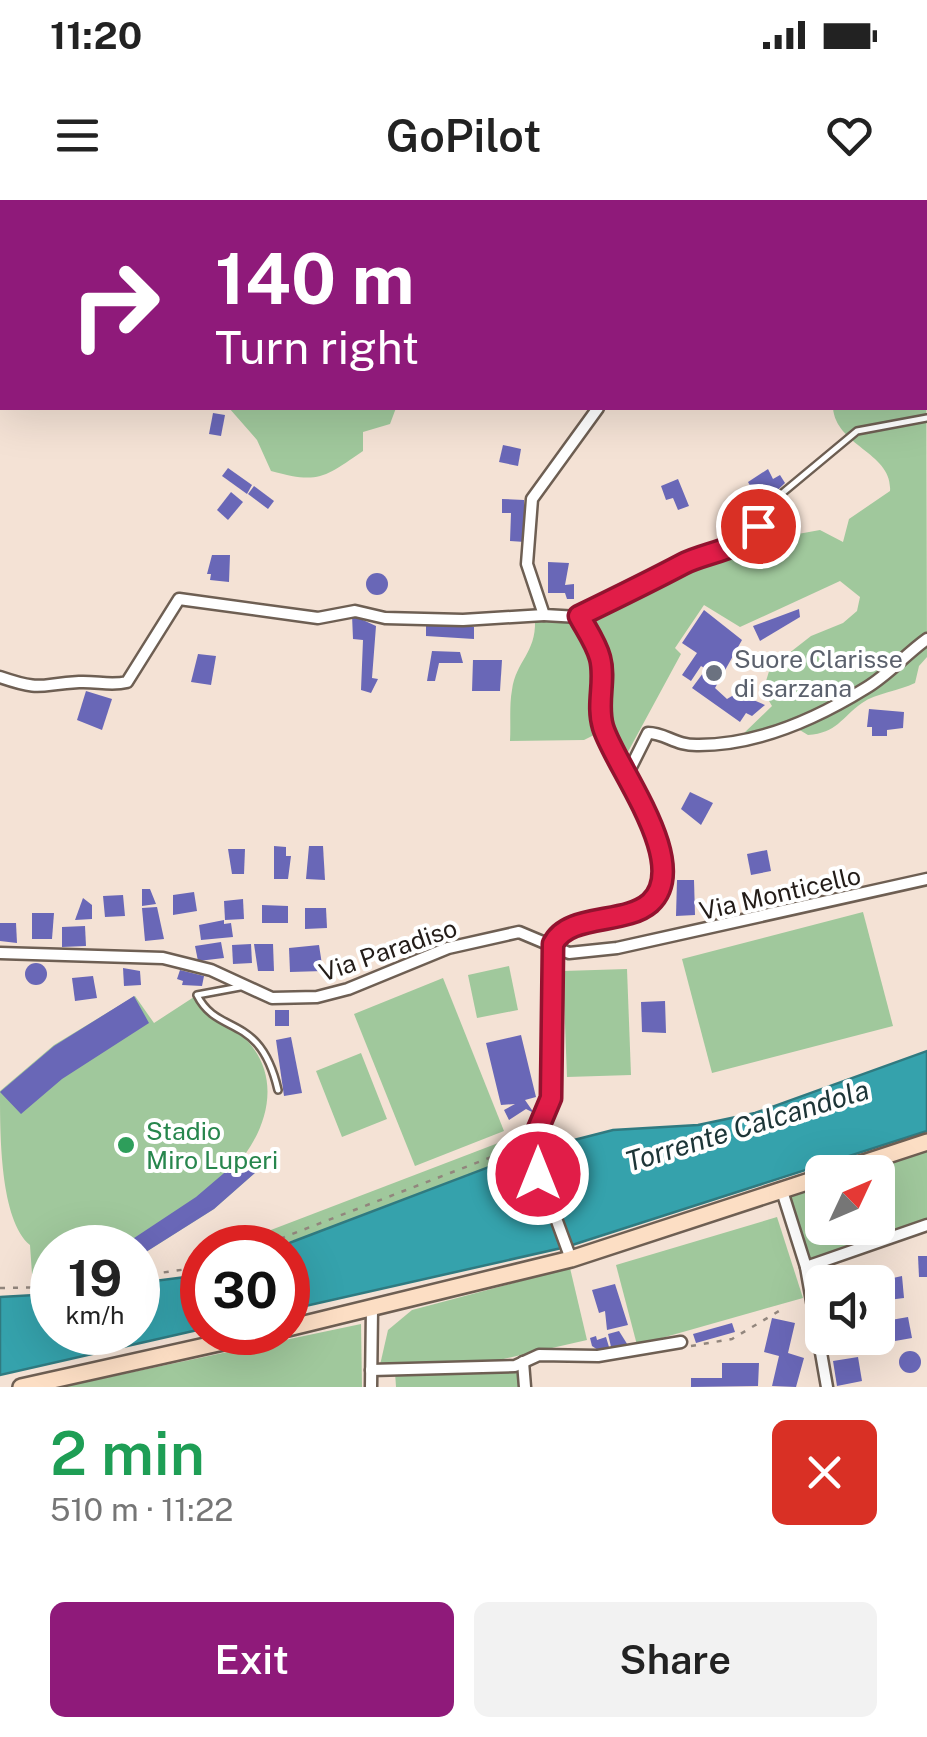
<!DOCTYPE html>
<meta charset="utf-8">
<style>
:root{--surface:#fff;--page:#f2f2f2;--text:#222;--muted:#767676;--accent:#8f1a7a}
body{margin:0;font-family:"Public Sans",sans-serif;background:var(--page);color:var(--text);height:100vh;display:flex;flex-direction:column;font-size:38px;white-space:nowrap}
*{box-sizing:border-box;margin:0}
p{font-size:32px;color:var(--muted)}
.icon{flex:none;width:55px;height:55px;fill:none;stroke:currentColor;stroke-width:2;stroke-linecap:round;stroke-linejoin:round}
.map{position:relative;height:1187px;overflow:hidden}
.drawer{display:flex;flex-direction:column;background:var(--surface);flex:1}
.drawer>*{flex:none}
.top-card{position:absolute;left:0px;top:0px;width:928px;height:210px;box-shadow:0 10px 40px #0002;background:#8f1a7a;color:#fff;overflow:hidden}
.needle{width:65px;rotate:46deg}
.tools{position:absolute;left:805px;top:955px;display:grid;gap:20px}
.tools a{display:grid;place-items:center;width:90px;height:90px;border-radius:15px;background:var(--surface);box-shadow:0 10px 40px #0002;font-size:50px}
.speed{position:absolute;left:30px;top:1025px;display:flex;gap:20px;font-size:50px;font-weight:700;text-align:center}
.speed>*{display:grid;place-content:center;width:130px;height:130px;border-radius:50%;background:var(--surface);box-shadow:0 10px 40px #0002;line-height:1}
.speed small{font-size:25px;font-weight:400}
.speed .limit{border:15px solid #d22;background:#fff;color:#111}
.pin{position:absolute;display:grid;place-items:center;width:85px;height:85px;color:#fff;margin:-42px;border:5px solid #fff;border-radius:50%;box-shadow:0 2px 10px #0007}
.me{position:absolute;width:110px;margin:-55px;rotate:0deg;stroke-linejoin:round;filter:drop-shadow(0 0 8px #0008)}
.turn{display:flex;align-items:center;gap:35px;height:210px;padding:0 50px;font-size:45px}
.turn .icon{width:130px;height:130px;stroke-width:2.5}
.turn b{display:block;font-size:70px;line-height:85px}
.round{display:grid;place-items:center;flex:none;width:105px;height:105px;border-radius:15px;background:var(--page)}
.overview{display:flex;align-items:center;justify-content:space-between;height:170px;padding:0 50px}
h1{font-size:60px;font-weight:600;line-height:75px;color:#1e9e55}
.cta{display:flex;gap:20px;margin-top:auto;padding:20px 50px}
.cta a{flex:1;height:115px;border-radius:15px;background:var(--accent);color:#fff;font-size:40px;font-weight:600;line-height:115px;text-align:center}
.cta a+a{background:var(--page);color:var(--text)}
.status{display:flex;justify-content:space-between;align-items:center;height:70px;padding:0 50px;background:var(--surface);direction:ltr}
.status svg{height:28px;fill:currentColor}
header{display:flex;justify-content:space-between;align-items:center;height:130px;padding:0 50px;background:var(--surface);font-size:45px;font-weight:600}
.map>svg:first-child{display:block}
.green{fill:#a0c89c}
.water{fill:#35a2ac;stroke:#307a80;stroke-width:2.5}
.building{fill:#6967b7}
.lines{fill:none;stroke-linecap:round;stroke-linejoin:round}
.lane-casing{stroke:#6e5f53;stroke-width:10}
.street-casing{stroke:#6e5f53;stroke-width:15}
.secondary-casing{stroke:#6e5f53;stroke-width:20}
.path{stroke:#92867d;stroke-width:2.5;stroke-dasharray:5 8;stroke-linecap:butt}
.lane{stroke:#fff;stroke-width:5}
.street{stroke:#fff;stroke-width:10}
.secondary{stroke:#fcdec4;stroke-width:15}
.route-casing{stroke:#92132f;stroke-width:25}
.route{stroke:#e11d48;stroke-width:18}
.worship-dot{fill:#6b7280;stroke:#fff;stroke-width:4}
.leisure-dot{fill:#2e9e5b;stroke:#fff;stroke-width:4}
.labels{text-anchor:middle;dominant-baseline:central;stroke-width:8;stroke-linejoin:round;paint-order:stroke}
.worship-label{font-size:25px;fill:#5b616d;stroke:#fff;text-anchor:start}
.street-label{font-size:25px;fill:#231c18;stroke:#fff}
.leisure-label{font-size:25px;fill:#27864d;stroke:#fff;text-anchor:start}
.water-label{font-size:28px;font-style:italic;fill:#1d3537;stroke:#fff}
</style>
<div class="status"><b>11:20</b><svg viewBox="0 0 49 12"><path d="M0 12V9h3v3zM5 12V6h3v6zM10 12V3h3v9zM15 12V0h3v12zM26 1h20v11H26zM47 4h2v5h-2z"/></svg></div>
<header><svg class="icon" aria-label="menu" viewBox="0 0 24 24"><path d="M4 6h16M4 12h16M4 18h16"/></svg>GoPilot<svg class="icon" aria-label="heart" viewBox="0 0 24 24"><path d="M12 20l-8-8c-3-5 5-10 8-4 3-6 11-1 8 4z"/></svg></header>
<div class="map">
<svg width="927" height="1187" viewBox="0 0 927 1187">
<rect width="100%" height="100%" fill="#f4e2d5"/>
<g class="green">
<path d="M926 112 927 457 919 466 915 483C899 491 876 493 862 503 841 518 837 533 808 535L788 523 742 535 772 506 763 491 770 468 811 436 843 423 857 411 860 397 840 381 740 427 704 405 675 448 681 454 623 561 606 519 588 417 671 379 683 368 754 342 820 330 843 342 849 319 890 291C893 253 836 246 833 208H925Z"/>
<path d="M229 208H396L390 224 363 232V251C324 278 318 284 271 271L257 240Z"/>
<path d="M573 419 595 460 596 534 584 540 510 541C511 524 509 506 512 490 516 461 536 453 535 421Z"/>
<path d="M863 712 893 826 712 873 682 759Z"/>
<path d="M509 766 518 810 477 818 468 775Z"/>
<path d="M627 769 631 875 567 877 563 771Z"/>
<path d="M443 778 504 931 415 966 354 814Z"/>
<path d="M197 795C205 812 223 820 237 831 280 866 273 916 244 956L256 972 214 1009 138 1057V1048H52V1072L32 1074 30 1045C0 1020 0 935 0 891L54 845 135 796 154 823Z"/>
<path d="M361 853 387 919 342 937 316 871Z"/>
<path d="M514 937 522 955 313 1035 269 1047 263 1033Z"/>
<path d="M927 948V1019L809 1062 787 995 822 983V1028H878V972H855Z"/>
<path d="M777 1017 803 1098 637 1145 616 1065Z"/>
<path d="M570 1068 587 1140 481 1164 380 1165 388 1130 412 1110Z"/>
<path d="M361 1124 362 1187H62Z"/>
<path d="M518 1170 521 1187H396L395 1172Z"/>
</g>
<g class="water">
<path d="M927 851V931L566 1047 288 1110V1048H276L531 951 613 930 698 925 755 913Z"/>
<path d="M202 1075V1129L0 1175V1097L52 1094V1132H138V1083Z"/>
</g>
<g class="building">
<path d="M213 213 225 215 221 236 209 234Z"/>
<path d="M503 245 521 249 518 266 499 262Z"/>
<path d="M228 268 252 285 247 294 222 276Z"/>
<path d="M768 269 773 279 780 275 785 283 766 301 762 294 757 298 748 282Z"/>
<path d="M678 279 689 306 678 310 673 298 666 300 661 286Z"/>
<path d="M254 286 274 301 268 309 248 294Z"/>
<path d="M231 292 243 302 228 320 217 310Z"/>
<path d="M502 299 524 300 525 342 510 341 511 313H502Z"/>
<path d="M212 355H230L229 382 210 380 211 374H207Z"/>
<path d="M548 362 569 363 565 385 574 384V399H567L565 393H548Z"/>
<circle cx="377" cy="384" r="11"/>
<path d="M799 409 800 417 760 441 753 426Z"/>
<path d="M704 410 742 440 715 488 727 499 737 493 765 505 752 516 746 513 740 522 692 488 706 469 701 466 691 481 682 475 697 453 682 443Z"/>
<path d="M352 415 376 426 372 478 378 479 371 493 361 490 363 440 353 439Z"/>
<path d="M426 423 474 427V439L426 436Z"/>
<path d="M432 451 460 452 463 463H439L435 481H427Z"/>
<path d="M198 454 216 456 211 485 191 482Z"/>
<path d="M473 460H502L500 491H472Z"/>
<path d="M86 491 112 499 102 530 77 520Z"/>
<path d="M869 509 904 512 903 528 887 530V536H872V527H867Z"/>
<path d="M690 592 713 603 701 625 681 609Z"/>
<path d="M274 646 286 647V656H291L288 679H274Z"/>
<path d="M309 646H323L325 680 306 679Z"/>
<path d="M228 649H245L244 674H232Z"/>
<path d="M767 650 771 671 751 675 747 654Z"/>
<path d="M677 680H694L695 715 676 716Z"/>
<path d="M142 689H150L156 704 142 706Z"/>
<path d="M194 692 197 711 173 715V695Z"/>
<path d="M123 695 125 716 105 717 103 696Z"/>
<path d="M83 698 92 705V719L75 720Z"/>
<path d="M243 699 244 719 225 720 224 701Z"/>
<path d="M262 705 288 706V723H262Z"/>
<path d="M157 707 164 739 145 741 142 708Z"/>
<path d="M305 708H326L327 728 305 729Z"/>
<path d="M32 713H54L52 739H32Z"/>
<path d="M224 720V724L231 723 233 737 201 740 199 725Z"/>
<path d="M0 723H16L17 743 0 741Z"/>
<path d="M85 726 86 746 62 747V727Z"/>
<path d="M221 742 224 758 198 761 195 746Z"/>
<path d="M251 744 252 763 233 764 232 745Z"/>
<path d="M254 744H273L274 771H258Z"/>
<path d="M319 745 323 771 290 772 289 748Z"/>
<circle cx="36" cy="774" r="11"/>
<path d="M123 768 140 771 141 785 124 786Z"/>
<path d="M180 770 204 776 202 786 182 785 183 781 177 779Z"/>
<path d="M93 776 97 798 75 801 72 778Z"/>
<path d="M134 796 149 823 62 879 21 914 0 892 54 846Z"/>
<path d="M665 801 666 833 642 832 641 802Z"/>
<rect x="275" y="810" width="14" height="16"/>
<path d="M521 835 536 897 525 900 534 913 526 909 509 920 504 910 515 904 501 905 486 843Z"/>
<path d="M291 837 302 893 284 896 276 840Z"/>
<path d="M244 956 256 972 214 1009 138 1057V1048H119L196 997Z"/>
<path d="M918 1056H927V1077H919Z"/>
<path d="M902 1076 904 1098 888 1100 884 1080Z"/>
<path d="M615 1084 628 1125 607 1130 605 1111 599 1113 592 1090Z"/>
<path d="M908 1117 912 1138 895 1141 891 1120Z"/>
<path d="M772 1118 795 1123 788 1153 804 1158 796 1187 772 1186 779 1156 764 1152Z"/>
<path d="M732 1123 735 1132 696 1143 693 1134Z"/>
<path d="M619 1131 629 1147 612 1151 608 1134Z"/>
<path d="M596 1136 597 1140 606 1137 609 1147 598 1150 592 1146 590 1138Z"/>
<circle cx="910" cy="1162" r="11"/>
<path d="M858 1157 862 1181 837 1186 833 1161Z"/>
<path d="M722 1163H759L758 1186 691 1187V1178H722Z"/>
</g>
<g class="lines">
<g class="lane-casing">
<g id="lane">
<path d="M581 416 628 396 681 365 746 339 768 305 857 231 927 218"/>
<path d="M240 787 197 795C218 837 260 812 278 890"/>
</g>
</g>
<g class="street-casing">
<g id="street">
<path d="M207 0 209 2"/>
<path d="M657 2V0"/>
<path d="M0 477C44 492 38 484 79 482 97 481 110 486 127 482L179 399 318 418 355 411 385 418 463 420 544 415"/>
<path d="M628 573 648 533C666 533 675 546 699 545 759 545 816 519 866 488 888 475 906 454 927 439"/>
<path d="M553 745C568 713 625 725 650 703 693 664 614 566 603 527 596 504 605 480 600 458 596 443 586 430 579 417L544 415 527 364 532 299 598 208"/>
<path d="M553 745 551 898 530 948 571 1059"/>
<path d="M0 753 163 758 211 770 272 798 317 797 348 789 448 748 519 732 569 753 617 748 927 679"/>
<path d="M782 991 806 1067 827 1187"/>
<path d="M806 1067 927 1025"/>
<path d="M523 1162 525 1187"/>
<path d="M371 1170 515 1166 539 1155 598 1156 681 1142"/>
<path d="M371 1187 372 1109"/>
</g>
</g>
<g class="secondary-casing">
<g id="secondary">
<path d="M836 972 927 942"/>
<path d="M288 1128 571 1059 822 977"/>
<path d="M21 1187 268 1132"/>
</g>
</g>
<g class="path">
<path d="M256 1048 520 946"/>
<path d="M138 1076 202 1067"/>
<path d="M0 1088 52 1087"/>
<path d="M691 1146 732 1139 779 1111"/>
</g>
<use href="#lane" class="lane"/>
<use href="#street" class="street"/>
<use href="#secondary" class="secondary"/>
</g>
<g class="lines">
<g class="route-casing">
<path id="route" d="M538 974 530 948 551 898 553 744C568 713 625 725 650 703 693 664 614 565 603 527 596 504 606 480 600 458 596 443 586 429 579 416 614 399 649 382 683 364 706 352 744 350 758 326"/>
</g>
<use href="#route" class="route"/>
</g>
<circle class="worship-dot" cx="714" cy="473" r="10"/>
<circle class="leisure-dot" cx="126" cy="945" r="10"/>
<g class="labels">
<g class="worship-label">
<text x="734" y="459">Suore Clarisse<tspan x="734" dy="29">di sarzana</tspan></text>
</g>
<g class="street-label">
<text transform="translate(780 693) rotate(-13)">Via Monticello</text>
<text transform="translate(388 750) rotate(-19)">Via Paradiso</text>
</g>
<g class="leisure-label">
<text x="146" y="931">Stadio<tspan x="146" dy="29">Miro Luperi</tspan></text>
</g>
<g class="water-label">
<text transform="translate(747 925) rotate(-17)">Torrente Calcandola</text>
</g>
</g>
</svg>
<div class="tools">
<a><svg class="needle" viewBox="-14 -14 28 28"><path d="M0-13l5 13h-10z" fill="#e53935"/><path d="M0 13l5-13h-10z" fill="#767676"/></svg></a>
<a><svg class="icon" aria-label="sound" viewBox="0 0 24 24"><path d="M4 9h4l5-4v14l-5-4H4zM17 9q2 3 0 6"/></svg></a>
</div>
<div class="speed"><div>19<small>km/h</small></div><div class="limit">30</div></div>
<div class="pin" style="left:758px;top:326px;background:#d93025"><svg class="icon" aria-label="arrive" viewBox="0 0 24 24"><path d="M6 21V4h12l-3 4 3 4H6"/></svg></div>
<svg class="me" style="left:538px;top:974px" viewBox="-20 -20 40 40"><circle r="17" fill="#e11d48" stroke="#fff" stroke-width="3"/><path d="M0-11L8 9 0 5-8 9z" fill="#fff"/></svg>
<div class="top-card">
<div class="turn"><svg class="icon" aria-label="right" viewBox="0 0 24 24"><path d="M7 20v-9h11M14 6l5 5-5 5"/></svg><div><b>140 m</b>Turn right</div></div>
</div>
</div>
<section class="drawer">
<div class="overview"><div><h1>2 min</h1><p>510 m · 11:22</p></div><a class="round" style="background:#d93025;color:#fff"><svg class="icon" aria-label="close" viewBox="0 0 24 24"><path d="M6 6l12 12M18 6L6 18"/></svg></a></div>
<div class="cta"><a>Exit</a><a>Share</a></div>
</section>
